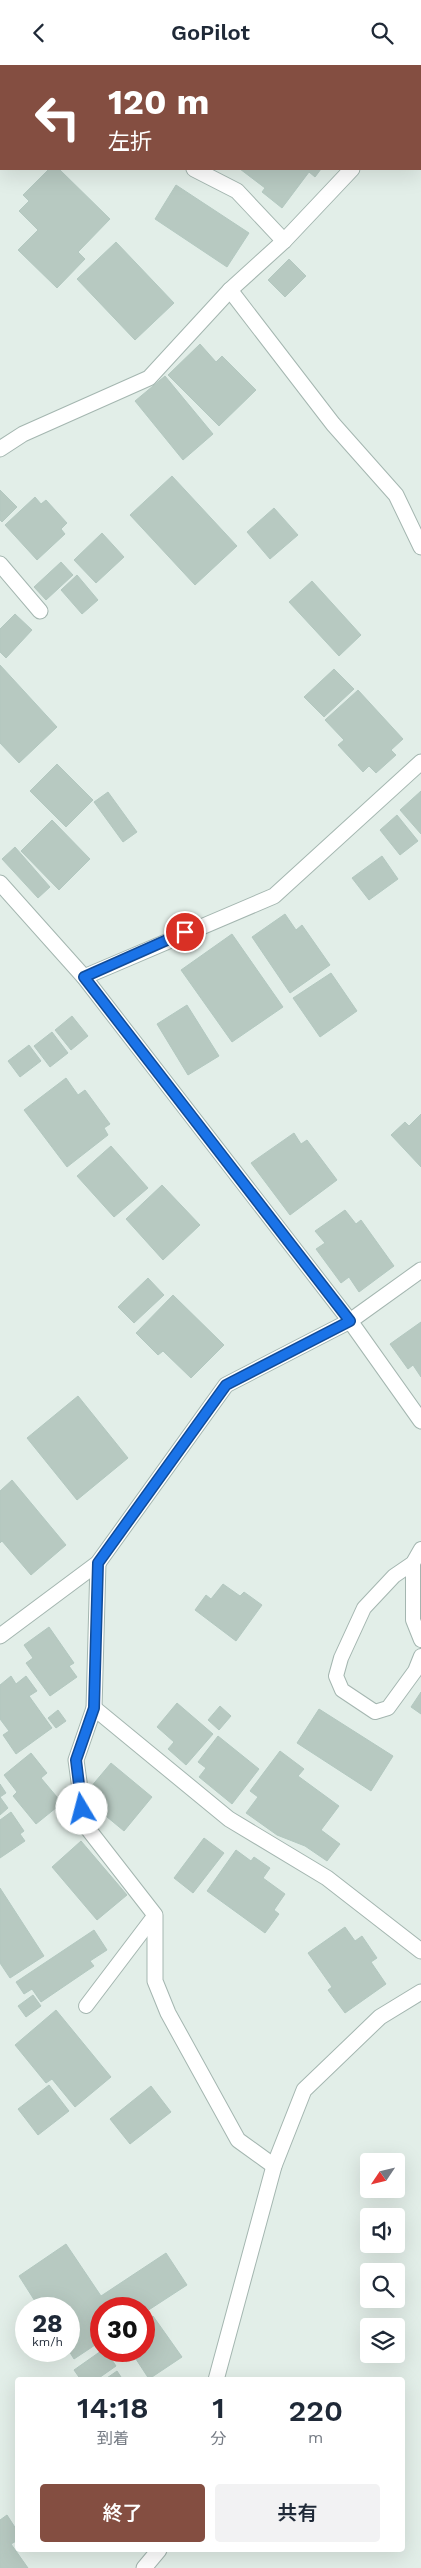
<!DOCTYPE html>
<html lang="ja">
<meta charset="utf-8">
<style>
:root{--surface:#fff;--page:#f2f2f3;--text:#1f2937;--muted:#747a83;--accent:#844e41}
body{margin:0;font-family:"Work Sans","Noto Sans JP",sans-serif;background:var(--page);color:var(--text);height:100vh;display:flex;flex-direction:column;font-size:19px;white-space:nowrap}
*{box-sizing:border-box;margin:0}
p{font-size:16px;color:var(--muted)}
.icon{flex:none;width:28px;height:28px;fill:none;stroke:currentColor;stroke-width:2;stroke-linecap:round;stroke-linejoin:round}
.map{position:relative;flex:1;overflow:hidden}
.drawer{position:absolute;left:15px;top:2312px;width:390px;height:175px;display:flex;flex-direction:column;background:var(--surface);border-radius:5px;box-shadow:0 5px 20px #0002}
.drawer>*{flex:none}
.guide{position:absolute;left:0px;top:0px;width:421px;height:105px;box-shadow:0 5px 20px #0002;background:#844e41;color:#fff;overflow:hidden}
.needle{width:32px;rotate:235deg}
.tools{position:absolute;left:360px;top:2088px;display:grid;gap:10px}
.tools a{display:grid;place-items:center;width:45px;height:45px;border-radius:5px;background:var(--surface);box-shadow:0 5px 20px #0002;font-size:25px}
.speed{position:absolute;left:15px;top:2232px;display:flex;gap:10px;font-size:25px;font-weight:700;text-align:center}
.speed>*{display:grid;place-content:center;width:65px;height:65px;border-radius:50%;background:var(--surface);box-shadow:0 5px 20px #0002;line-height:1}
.speed small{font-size:12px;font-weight:400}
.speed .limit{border:8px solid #d22;background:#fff;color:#111}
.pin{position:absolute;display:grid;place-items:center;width:42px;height:42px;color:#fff;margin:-21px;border:2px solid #fff;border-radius:50%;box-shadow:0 1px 5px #0007}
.me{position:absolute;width:55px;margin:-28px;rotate:352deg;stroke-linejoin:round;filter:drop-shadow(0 0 4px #0008)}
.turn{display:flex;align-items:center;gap:18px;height:105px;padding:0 25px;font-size:22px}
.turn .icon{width:65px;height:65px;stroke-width:2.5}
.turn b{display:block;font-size:35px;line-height:42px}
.eta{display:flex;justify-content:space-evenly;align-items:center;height:85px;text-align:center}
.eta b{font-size:30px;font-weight:600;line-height:35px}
.button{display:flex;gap:10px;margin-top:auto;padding:10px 25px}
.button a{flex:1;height:58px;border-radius:5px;background:var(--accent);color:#fff;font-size:20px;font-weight:600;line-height:58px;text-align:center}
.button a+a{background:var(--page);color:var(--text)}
header{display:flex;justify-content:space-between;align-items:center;height:65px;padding:0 25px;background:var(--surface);font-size:22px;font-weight:600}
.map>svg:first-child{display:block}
.building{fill:#b7c9c1;stroke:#b3c8c0}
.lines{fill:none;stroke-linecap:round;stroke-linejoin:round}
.service-casing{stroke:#a4b6b0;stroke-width:16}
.minor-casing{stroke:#a4b6b0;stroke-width:17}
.service{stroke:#fff;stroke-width:14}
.minor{stroke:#fff;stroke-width:15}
.route-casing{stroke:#114b97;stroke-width:12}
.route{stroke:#1a73e8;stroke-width:9}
</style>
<header><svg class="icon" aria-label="back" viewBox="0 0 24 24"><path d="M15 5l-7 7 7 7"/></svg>GoPilot<svg class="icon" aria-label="search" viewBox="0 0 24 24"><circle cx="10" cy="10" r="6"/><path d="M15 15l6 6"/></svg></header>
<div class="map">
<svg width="421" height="2503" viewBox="0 0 421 2503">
<rect width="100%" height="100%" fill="#e2eee8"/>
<g class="building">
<path d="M49 104H59L110 154 78 187 85 194 57 223 18 185 38 165 19 146 29 136 23 130Z"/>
<path d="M240 104H321L315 112 309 107 282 143 262 127 265 123Z"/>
<path d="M176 120 249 168 227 202 155 154Z"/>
<path d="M116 177 174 238 135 275 77 214Z"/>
<path d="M289 194 306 211 285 232 268 215Z"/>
<path d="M200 279 216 297 222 291 256 325 219 361 168 310Z"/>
<path d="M165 311 213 369 183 395 135 336Z"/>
<path d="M172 411 237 481 195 520 130 450Z"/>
<path d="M0 425 17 442 2 457 0 455Z"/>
<path d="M35 432 41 439 46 435 67 458 61 464 65 469 37 495 5 460Z"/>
<path d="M274 443 298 470 270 494 247 467Z"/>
<path d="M102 468 124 492 96 518 74 495Z"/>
<path d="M61 497 73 510 46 535 34 522Z"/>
<path d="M77 510 98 535 82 549 61 525Z"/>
<path d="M312 516 361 570 339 591 289 537Z"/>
<path d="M15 549 32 565 6 593 0 587V564Z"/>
<path d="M0 600 57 662 19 698 0 678Z"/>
<path d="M334 604 354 624 324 652 304 632Z"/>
<path d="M358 625 403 674 391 685 396 690 376 708 369 701 363 707 338 680 344 675 325 655Z"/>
<path d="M57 699 93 735 66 762 30 726Z"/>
<path d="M421 726V769L400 745Z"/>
<path d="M108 727 137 767 123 777 94 737Z"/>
<path d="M397 750 418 776 400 790 380 765Z"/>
<path d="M52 755 90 794 59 825 21 786Z"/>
<path d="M15 782 50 822 38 833 2 794Z"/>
<path d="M382 791 398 814 369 835 352 813Z"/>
<path d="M285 849 296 865 302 860 330 900 290 928 252 872Z"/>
<path d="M232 869 283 942 232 977 181 905Z"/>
<path d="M331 908 357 946 320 972 293 933Z"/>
<path d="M187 940 219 991 188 1010 157 959Z"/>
<path d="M72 951 88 971 71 985 55 965Z"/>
<path d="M52 967 68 988 50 1002 34 981Z"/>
<path d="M29 980 41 996 20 1012 8 996Z"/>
<path d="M66 1013 78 1030 85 1025 110 1059 104 1063 108 1070 67 1102 24 1045Z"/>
<path d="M421 1049V1102L391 1070 405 1057 409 1061Z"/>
<path d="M294 1068 301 1079 307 1075 337 1115 290 1150 251 1098Z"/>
<path d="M111 1081 148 1123 114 1152 77 1111Z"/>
<path d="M162 1120 200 1160 163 1195 126 1154Z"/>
<path d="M345 1145 356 1159 361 1155 394 1201 359 1227 349 1212 341 1218 316 1184 325 1178 315 1166Z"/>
<path d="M148 1213 164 1230 134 1258 118 1242Z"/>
<path d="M173 1230 224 1280 191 1313 163 1286 158 1290 136 1268Z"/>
<path d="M421 1257V1312L413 1300 408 1304 390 1279Z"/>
<path d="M78 1331 128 1393 77 1435 27 1373Z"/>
<path d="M12 1415 66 1480 31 1510 2 1476 0 1478V1426Z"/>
<path d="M223 1519 240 1531 244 1527 262 1540 236 1576 195 1545 206 1530 211 1534Z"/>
<path d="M49 1562 74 1598 69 1601 77 1612 50 1631 26 1598 33 1593 24 1580Z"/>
<path d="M11 1611 16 1619 26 1611 37 1626 29 1631 52 1663 16 1689 3 1670 9 1666 0 1654V1620Z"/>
<path d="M421 1627V1649L411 1642Z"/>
<path d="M177 1638 213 1669 186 1700 168 1684 174 1677 157 1662Z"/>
<path d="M220 1641 231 1651 219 1665 208 1655Z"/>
<path d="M319 1644 393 1691 371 1726 297 1678Z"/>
<path d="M58 1645 66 1656 56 1663 48 1653Z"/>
<path d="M218 1671 259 1704 232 1739 199 1712 206 1703 198 1697Z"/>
<path d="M280 1686 304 1704 298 1711 339 1741 321 1765 340 1779 327 1796 305 1781 277 1770 246 1748 258 1732 250 1726Z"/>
<path d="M31 1688 47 1708 41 1713 62 1738 36 1759 13 1731 17 1727 4 1710Z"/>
<path d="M111 1698 152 1732 124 1766 95 1742 102 1733 90 1723Z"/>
<path d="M0 1719 6 1728 0 1732 8 1743 0 1750Z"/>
<path d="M11 1747 24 1766 20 1769 25 1776 0 1793V1755Z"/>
<path d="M204 1773 224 1788 193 1828 174 1813Z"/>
<path d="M81 1776 127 1830 97 1855 52 1802Z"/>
<path d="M236 1785 251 1796 254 1792 270 1803 263 1813 285 1829 274 1845 279 1849 265 1868 207 1826Z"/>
<path d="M0 1823 44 1891 10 1913 0 1898Z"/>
<path d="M345 1862 355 1876 362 1871 377 1893 371 1897 386 1919 345 1948 328 1925 332 1922 308 1888Z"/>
<path d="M94 1865 107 1885 90 1896 94 1901 41 1937 32 1924 24 1929 16 1917Z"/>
<path d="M33 1930 41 1941 26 1952 18 1941Z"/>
<path d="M56 1945 111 2012 75 2042 52 2014 46 2018 15 1980Z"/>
<path d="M49 2020 69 2046 38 2070 18 2044Z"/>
<path d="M151 2021 171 2047 130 2079 110 2054Z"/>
<path d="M66 2179 101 2231 166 2188 187 2220 144 2248V2244H101V2276L74 2294 69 2286V2244H40L19 2211Z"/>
<path d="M153 2251 182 2292 149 2314 134 2291 126 2297 119 2286H144V2257Z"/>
<path d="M101 2286H106L116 2301 96 2315H81L74 2305Z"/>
<path d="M117 2306 123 2315H104Z"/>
<path d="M7 2450 18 2467V2475L11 2479 28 2503H0V2455Z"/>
</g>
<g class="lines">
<g class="service-casing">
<g id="service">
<path d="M421 1484 413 1498 394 1511 364 1543 341 1593 336 1611 342 1625 375 1647 388 1643 415 1606 421 1591"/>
<path d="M413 1498V1555L421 1575"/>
<path d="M86 1941 155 1850"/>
</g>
</g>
<g class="minor-casing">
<g id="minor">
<path d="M52 0 53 1"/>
<path d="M420 30 421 29"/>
<path d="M194 104 237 126 284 176"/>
<path d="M230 225 333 359 396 430 421 482"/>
<path d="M0 384 23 369 149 313 230 225 284 176 352 104"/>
<path d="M0 499 40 546"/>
<path d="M0 818 84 912 350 1256 421 1356"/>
<path d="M84 912 274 831 421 697"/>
<path d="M98 1498 94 1643 76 1695 85 1760 155 1850V1916L168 1948 238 2075 274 2101"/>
<path d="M0 1571 98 1498 226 1320 350 1256 421 1205"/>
<path d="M94 1643 229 1754 327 1813 421 1886"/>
<path d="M216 2315 274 2101 304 2025 380 1952 421 1927"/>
<path d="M144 2503 159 2485"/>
</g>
</g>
<use href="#service" class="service"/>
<use href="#minor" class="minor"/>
</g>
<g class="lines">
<g class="route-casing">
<path id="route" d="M82 1744 76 1695 94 1643 98 1498 226 1320 350 1256 84 912 185 867"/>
</g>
<use href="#route" class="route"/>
</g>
</svg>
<div class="tools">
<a><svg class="needle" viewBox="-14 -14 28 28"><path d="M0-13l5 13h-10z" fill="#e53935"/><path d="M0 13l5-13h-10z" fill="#747a83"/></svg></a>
<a><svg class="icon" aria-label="sound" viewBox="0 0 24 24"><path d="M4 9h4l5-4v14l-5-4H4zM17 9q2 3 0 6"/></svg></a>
<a><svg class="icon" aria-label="search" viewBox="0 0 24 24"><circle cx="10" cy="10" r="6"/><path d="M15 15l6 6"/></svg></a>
<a><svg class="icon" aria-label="layers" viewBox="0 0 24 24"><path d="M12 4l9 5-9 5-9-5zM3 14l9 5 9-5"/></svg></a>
</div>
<div class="speed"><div>28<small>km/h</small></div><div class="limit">30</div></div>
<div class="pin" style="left:185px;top:867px;background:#d93025"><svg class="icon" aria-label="arrive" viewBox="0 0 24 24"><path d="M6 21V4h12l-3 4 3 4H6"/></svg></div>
<svg class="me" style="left:82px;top:1744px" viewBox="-20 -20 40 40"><circle r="19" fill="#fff"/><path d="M0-13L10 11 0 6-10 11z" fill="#1a73e8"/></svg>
<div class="guide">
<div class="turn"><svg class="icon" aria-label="left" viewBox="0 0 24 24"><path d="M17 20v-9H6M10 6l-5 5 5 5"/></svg><div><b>120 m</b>左折</div></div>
</div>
<section class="drawer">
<div class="eta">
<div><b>14:18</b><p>到着</p></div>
<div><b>1</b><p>分</p></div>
<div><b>220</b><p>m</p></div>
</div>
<div class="button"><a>終了</a><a>共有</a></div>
</section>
</div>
